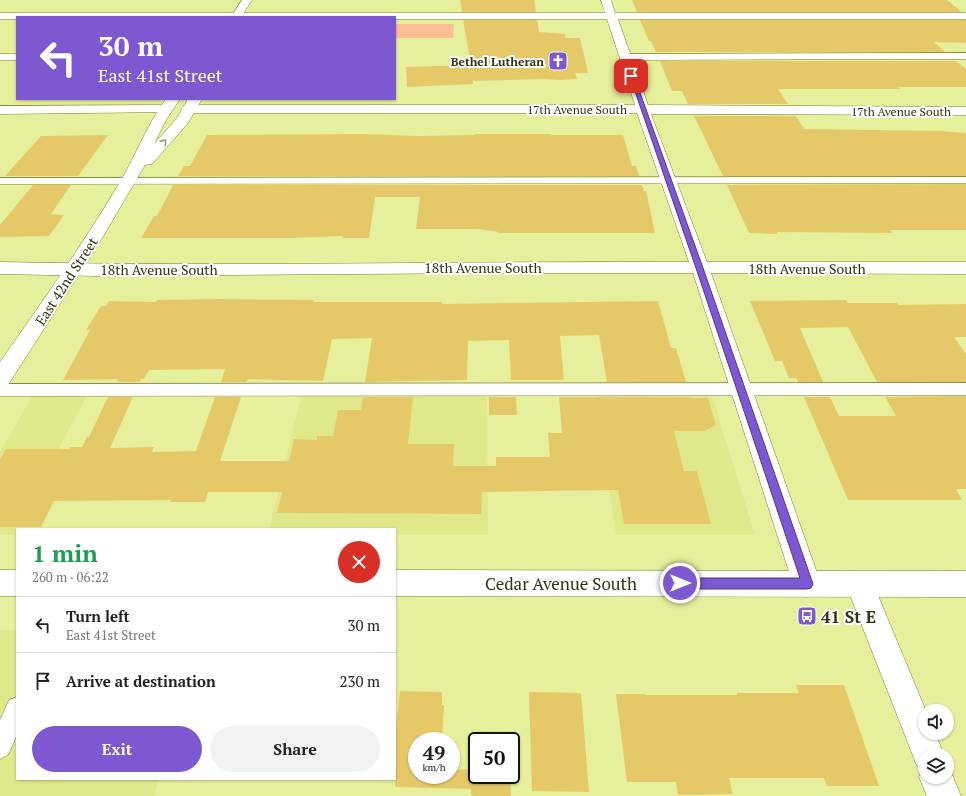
<!DOCTYPE html>
<meta charset="utf-8">
<style>
:root{--surface:#fff;--page:#f2f2f2;--text:#202124;--muted:#757577;--line:#e0e0e0;--accent:#7d58d1}
body{margin:0;font-family:"PT Serif",serif;background:var(--page);color:var(--text);height:100vh;display:flex;flex-direction:column;font-size:15px;white-space:nowrap}
*{box-sizing:border-box;margin:0}
p{font-size:13px;color:var(--muted)}
.icon{flex:none;width:22px;height:22px;fill:none;stroke:currentColor;stroke-width:2;stroke-linecap:round;stroke-linejoin:round}
.map{position:relative;flex:1;overflow:hidden}
.details{position:absolute;left:16px;top:528px;width:380px;height:252px;display:flex;flex-direction:column;background:var(--surface);border-radius:0px;box-shadow:0 1px 3px #0004}
.details>*{flex:none}
.guide{position:absolute;left:16px;top:16px;width:380px;height:84px;border-radius:0px;box-shadow:0 1px 3px #0004;background:#7d58d1;color:#fff;overflow:hidden}
.buttons{position:absolute;left:918px;top:704px;display:grid;gap:8px}
.buttons a{display:grid;place-items:center;width:36px;height:36px;border-radius:50%;background:var(--surface);box-shadow:0 1px 3px #0004;font-size:20px}
.speed{position:absolute;left:408px;top:732px;display:flex;gap:8px;font-size:20px;font-weight:700;text-align:center}
.speed>*{display:grid;place-content:center;width:52px;height:52px;border-radius:50%;background:var(--surface);box-shadow:0 1px 3px #0004;line-height:1}
.speed small{font-size:10px;font-weight:400}
.speed .limit{border:2px solid #111;border-radius:6px;background:#fff;color:#111}
.pin{position:absolute;display:grid;place-items:center;width:34px;height:34px;color:#fff;margin:-17px;border-radius:8px;box-shadow:0 2px 6px #0006}
.me{position:absolute;width:44px;margin:-22px;rotate:90deg;stroke-linejoin:round;filter:drop-shadow(0 0 3px #0008)}
.turn{display:flex;align-items:center;gap:14px;height:84px;padding:0 16px;font-size:18px}
.turn .icon{width:52px;height:52px;stroke-width:2.5}
.turn b{display:block;font-size:28px;line-height:34px}
.round{display:grid;place-items:center;flex:none;width:42px;height:42px;border-radius:21px;background:var(--page)}
.overview{display:flex;align-items:center;justify-content:space-between;height:68px;padding:0 16px}
h1{font-size:24px;font-weight:800;line-height:30px;color:#1e9e55}
.primary-button{display:flex;gap:8px;margin-top:auto;padding:8px 16px}
.primary-button a{flex:1;height:46px;border-radius:24px;background:var(--accent);color:#fff;font-size:16px;font-weight:800;line-height:46px;text-align:center}
.primary-button a+a{background:var(--page);color:var(--text)}
ul{padding:0;list-style:none}
li{display:flex;align-items:center;gap:12px;height:56px;padding:0 16px;border-top:1px solid var(--line)}
li div{flex:1}
li b{display:block;font-size:15px}
li em{font-style:normal}
.map>svg:first-child{display:block}
.built{fill:#dfe98c}
.green{fill:#febd93}
.building{fill:#e5c969}
.lines{fill:none;stroke-linecap:round;stroke-linejoin:round}
.service-casing{stroke:#7b822e;stroke-width:1}
.minor-casing{stroke:#7b822e;stroke-width:1}
.tertiary-casing{stroke:#7b822e;stroke-width:1}
.secondary-casing{stroke:#7b822e;stroke-width:1}
.service{fill:#fff;fill-rule:evenodd}
.minor{fill:#fff;fill-rule:evenodd}
.tertiary{fill:#fff;fill-rule:evenodd}
.secondary{fill:#fff;fill-rule:evenodd}
.oneway{stroke:#989a88}
.route{fill:#7d58d1;stroke:#513988}
.labels{text-anchor:middle;dominant-baseline:central;stroke-width:4;stroke-linejoin:round;paint-order:stroke}
.far-poi-label{font-size:12px;font-weight:bold;fill:#303411;stroke:#fff;text-anchor:end}
.far-street-label{font-size:12px;fill:#303411;stroke:#fff}
.street-label{font-size:14px;fill:#303411;stroke:#fff}
.near-street-label{font-size:17px;fill:#303411;stroke:#fff}
.near-poi-label{font-size:17px;font-weight:bold;fill:#303411;stroke:#fff;text-anchor:start}
</style>
<div class="map">
<svg width="966" height="796" viewBox="0 0 966 796">
<rect width="100%" height="100%" fill="#e6ef9b"/>
<g class="built">
<path d="M302 393H487L488 535H395V529H269Z"/>
<path d="M595 393H711L755 535H616Z"/>
<path d="M33 395H87L14 535H0V452Z"/>
<path d="M0 630H17V779H159L154 796H0Z"/>
</g>
<path class="green" d="M395 24H454L453 38H395Z"/>
<g class="building">
<path d="M460 0H534L536 12H462Z"/>
<path d="M632 0H947L962 12H637Z"/>
<path d="M463 20H537L539 32 565 34 566 38H580L588 73H575L577 79 561 80 541 79 473 81V79V84L407 87 406 67 471 65Z"/>
<path d="M640 20H966V43L934 42 945 52H656L651 41H649Z"/>
<path d="M660 61H956L966 69V87H899L900 89H778L788 104H688L682 91H672Z"/>
<path d="M694 116H796L804 129 941 131 966 133V176H723Z"/>
<path d="M362 134 418 136 474 135V134H551V135H623L632 166H636L639 176H178L184 166H190L207 135Z"/>
<path d="M108 135 78 176H5L41 136Z"/>
<path d="M966 184V230H890L892 233 777 232 778 234 749 233 727 185Z"/>
<path d="M33 185H71L51 214 64 215 49 236 0 237V225Z"/>
<path d="M173 185H642L644 191H646L655 233H499V232L478 229H416L420 197H375L369 238H342L343 236 292 238H141L154 216H157Z"/>
<path d="M218 299 314 300 313 302H442V304L658 301 671 348H676L686 382H607L599 335 560 336 564 380H511L509 340 468 341 467 380 365 382 372 338 332 339 323 381 249 379 246 382H221L225 369 149 370 144 379H141L140 382H116L118 379 63 380 90 330H86L101 306H106L109 301 156 302 157 300Z"/>
<path d="M846 300 848 303H897L898 305 966 304V337H954L966 354V382H877L848 327 800 328 823 382H798L796 378H789L782 361H775L750 301Z"/>
<path d="M966 396V489H956L962 500H848L804 397H830L839 416H896L885 397Z"/>
<path d="M108 397H133L110 448 154 447 152 452 196 451 215 397H241L220 461H289L294 439 317 440V436H333L338 410H361L363 397H413L408 444H454L453 466H496V457H550L548 433H562L559 397H690L691 398H708L716 425 704 431H674L684 471H697L711 524H624L618 490 482 492 481 514 277 513 282 492H208L205 502H170L171 500 54 501 41 527H0V460L6 449H69L70 447H82L87 437H89Z"/>
<path d="M489 397H516L517 415H489Z"/>
<path d="M796 685H844L879 786H827L824 778H729L733 794 678 795 676 782H627L616 694H645L646 695H737V693H799Z"/>
<path d="M400 691 442 692V705H444L442 741H417V775H451V770L477 769V775H510L511 796H474L471 795V789L395 787V737Z"/>
<path d="M529 692 581 693 589 792 532 791Z"/>
</g>
<g class="lines">
<g class="service-casing">
<g id="service">
<path d="M966 53V59L624 60 620 57 624 54Z"/>
<rect x="0" y="54" width="17" height="6"/>
<path d="M966 177V183L0 184V178Z"/>
<path d="M966 383V395L0 396V384Z"/>
<path d="M17 697V735L8 755 0 759V720L9 700Z"/>
</g>
</g>
<g class="minor-casing">
<g id="minor">
<path d="M601 0H611L615 13H966V19H618L648 105 966 107V115L651 114 707 262H966V274L711 273 821 584 817 593 807 597 797 593 793 584 693 273H494L98 276 0 274V262C229 267 459 261 689 262L637 113H188L183 112 181 109 183 106 188 105H635L607 19H395V17H17V19H0V13H605Z"/>
<path d="M166 105 171 106 173 109 171 112 0 114V106Z"/>
<path d="M860 572 870 576 926 711 925 733H935L944 755H925V777H947L948 765 961 796H927L919 777 923 769 917 766 846 585 850 576Z"/>
</g>
</g>
<g class="tertiary-casing">
<g id="tertiary">
<path d="M242 0H252L241 17H231Z"/>
<path d="M166 99H180L166 120 154 144 177 118 188 99H202L188 123 152 164 145 165 104 235 8 385 0 387V362C40 305 81 247 117 187 135 158 146 126 166 99Z"/>
</g>
</g>
<g class="secondary-casing">
<g id="secondary">
<rect x="0" y="570" width="17" height="26"/>
<path d="M395 570 966 571V597L395 596Z"/>
</g>
</g>
<use href="#service" class="service"/>
<use href="#minor" class="minor"/>
<use href="#tertiary" class="tertiary"/>
<use href="#secondary" class="secondary"/>
</g>
<defs><path id="oneway-chevron" d="M-2-3.5L2.5 0L-2 3.5" fill="none" stroke-width="1.6" stroke-linecap="round" stroke-linejoin="round"/></defs>
<use class="oneway" href="#oneway-chevron" transform="translate(164 142) rotate(-49)"/>
<path class="route" d="M629 74 634 76 703 268 813 584 811 588 807 589H680L676 587 675 583 676 580 680 578H800L696 268Z"/>
<defs>
<g id="church-square" transform="scale(1)"><rect x="-9" y="-9" width="18" height="18" rx="4" fill="#7d58d1" stroke="#fff"/><path d="M-1.2-6h2.4v3.5h3.3v2.4h-3.3V6h-2.4V-.1h-3.3v-2.4h3.3Z" fill="#fff"/></g>
<g id="bus-square" transform="scale(1)"><rect x="-9" y="-9" width="18" height="18" rx="4" fill="#7d58d1" stroke="#fff"/><path d="M-5-6H5V4H4V6H2V4H-2V6H-4V4H-5ZM-3.5-4V0h7V-4ZM-3.5 1.2v1.5H-2V1.2ZM2 1.2v1.5H3.5V1.2Z" fill="#fff"/></g>
</defs>
<g fill-rule="evenodd">
<use href="#church-square" x="558" y="61"/>
<use href="#bus-square" x="807" y="616"/>
</g>
<g class="labels">
<g class="far-poi-label">
<text x="544" y="61">Bethel Lutheran</text>
</g>
<g class="far-street-label">
<text x="577" y="109">17th Avenue South</text>
<text x="901" y="111">17th Avenue South</text>
</g>
<g class="street-label">
<text x="483" y="267">18th Avenue South</text>
<text x="807" y="268">18th Avenue South</text>
<text x="159" y="269">18th Avenue South</text>
<text transform="translate(66 281) rotate(-57)">East 42nd Street</text>
</g>
<g class="near-street-label">
<text x="561" y="583">Cedar Avenue South</text>
</g>
<g class="near-poi-label">
<text x="821" y="616">41 St E</text>
</g>
</g>
</svg>
<div class="buttons">
<a><svg class="icon" aria-label="sound" viewBox="0 0 24 24"><path d="M4 9h4l5-4v14l-5-4H4zM17 9q2 3 0 6"/></svg></a>
<a><svg class="icon" aria-label="layers" viewBox="0 0 24 24"><path d="M12 4l9 5-9 5-9-5zM3 14l9 5 9-5"/></svg></a>
</div>
<div class="speed"><div>49<small>km/h</small></div><div class="limit">50</div></div>
<div class="pin" style="left:631px;top:76px;background:#d93025"><svg class="icon" aria-label="arrive" viewBox="0 0 24 24"><path d="M6 21V4h12l-3 4 3 4H6"/></svg></div>
<svg class="me" style="left:680px;top:583px" viewBox="-20 -20 40 40"><circle r="17" fill="#7d58d1" stroke="#fff" stroke-width="3"/><path d="M0-11L8 9 0 5-8 9z" fill="#fff"/></svg>
<div class="guide">
<div class="turn"><svg class="icon" aria-label="left" viewBox="0 0 24 24"><path d="M17 20v-9H6M10 6l-5 5 5 5"/></svg><div><b>30 m</b>East 41st Street</div></div>
</div>
<section class="details">
<div class="overview"><div><h1>1 min</h1><p>260 m · 06:22</p></div><a class="round" style="background:#d93025;color:#fff"><svg class="icon" aria-label="close" viewBox="0 0 24 24"><path d="M6 6l12 12M18 6L6 18"/></svg></a></div>
<ul>
<li><svg class="icon" aria-label="left" viewBox="0 0 24 24"><path d="M17 20v-9H6M10 6l-5 5 5 5"/></svg><div><b>Turn left</b><p>East 41st Street</p></div><em>30 m</em></li>
<li><svg class="icon" aria-label="arrive" viewBox="0 0 24 24"><path d="M6 21V4h12l-3 4 3 4H6"/></svg><div><b>Arrive at destination</b></div><em>230 m</em></li>
</ul>
<div class="primary-button"><a>Exit</a><a>Share</a></div>
</section>
</div>
